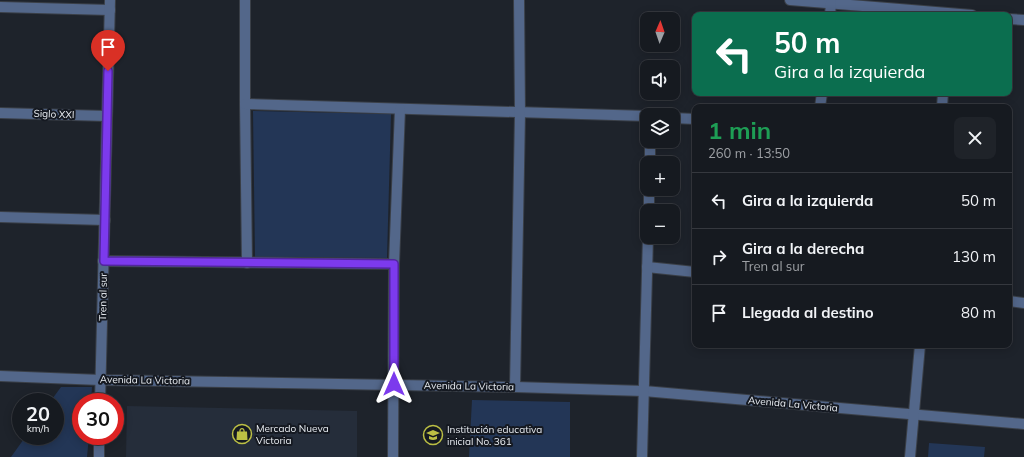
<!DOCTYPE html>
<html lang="es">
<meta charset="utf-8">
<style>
:root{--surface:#161a20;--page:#1f2329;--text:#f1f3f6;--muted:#9ea1a5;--line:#35383e}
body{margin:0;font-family:Mulish,sans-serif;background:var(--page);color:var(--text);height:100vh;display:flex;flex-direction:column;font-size:15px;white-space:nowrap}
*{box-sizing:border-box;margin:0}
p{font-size:13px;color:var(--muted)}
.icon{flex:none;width:22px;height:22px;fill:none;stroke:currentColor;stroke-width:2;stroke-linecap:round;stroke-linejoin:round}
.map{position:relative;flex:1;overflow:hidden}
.sheet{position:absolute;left:692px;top:104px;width:320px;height:244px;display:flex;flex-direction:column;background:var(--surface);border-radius:8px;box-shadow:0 2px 10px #0003,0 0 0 1px var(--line)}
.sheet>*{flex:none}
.top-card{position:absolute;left:692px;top:12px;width:320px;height:84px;border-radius:8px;box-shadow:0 2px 10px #0003,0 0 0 1px var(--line);background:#0b6e4f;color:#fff;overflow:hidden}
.needle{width:26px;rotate:2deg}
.controls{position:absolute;left:640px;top:12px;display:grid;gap:8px}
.controls a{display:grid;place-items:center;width:40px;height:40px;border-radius:8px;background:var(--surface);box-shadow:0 2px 10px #0003,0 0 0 1px var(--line);font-size:20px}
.speed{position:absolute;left:12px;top:393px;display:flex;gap:8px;font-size:20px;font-weight:700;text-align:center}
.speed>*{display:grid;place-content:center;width:52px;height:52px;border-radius:50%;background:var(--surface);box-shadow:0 2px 10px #0003,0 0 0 1px var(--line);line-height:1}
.speed small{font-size:10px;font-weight:400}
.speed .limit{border:6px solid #d22;background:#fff;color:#111}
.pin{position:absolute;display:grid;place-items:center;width:34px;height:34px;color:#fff;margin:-41px -17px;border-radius:50% 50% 50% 0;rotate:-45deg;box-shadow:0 0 4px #0007}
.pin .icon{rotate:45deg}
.me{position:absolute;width:44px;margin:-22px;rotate:0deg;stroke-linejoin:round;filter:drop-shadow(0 0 3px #0008)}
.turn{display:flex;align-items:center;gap:14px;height:84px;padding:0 16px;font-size:18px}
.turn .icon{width:52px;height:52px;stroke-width:2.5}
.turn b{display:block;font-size:28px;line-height:34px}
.round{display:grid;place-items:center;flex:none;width:42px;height:42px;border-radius:8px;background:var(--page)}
.overview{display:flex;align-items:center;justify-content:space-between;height:68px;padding:0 16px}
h1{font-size:24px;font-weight:700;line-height:30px;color:#1e9e55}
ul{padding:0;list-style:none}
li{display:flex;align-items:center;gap:12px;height:56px;padding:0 16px;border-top:1px solid var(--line)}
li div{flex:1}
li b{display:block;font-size:15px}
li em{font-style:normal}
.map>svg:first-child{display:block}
.built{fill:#252d3a}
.green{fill:#233656}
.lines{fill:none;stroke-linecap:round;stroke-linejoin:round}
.minor-casing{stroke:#3a3f47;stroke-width:12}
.minor{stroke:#53678a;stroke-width:10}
.route-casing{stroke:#51269a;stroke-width:10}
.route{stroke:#7c3aed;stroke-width:7}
.labels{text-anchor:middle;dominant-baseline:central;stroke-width:4;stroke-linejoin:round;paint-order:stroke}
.street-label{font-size:10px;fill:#e9edf2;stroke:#151921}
.poi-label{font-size:10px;fill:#e9edf2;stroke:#151921;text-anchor:start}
</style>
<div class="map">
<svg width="1024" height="457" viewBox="0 0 1024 457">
<rect width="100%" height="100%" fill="#1e232b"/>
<path class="built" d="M127 406 357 411V457H126Z"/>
<g class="green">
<path d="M253 111 391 114 387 258 255 257Z"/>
<path d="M61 387H92L91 402H81V436H89L87 457H11L26 436H55V402H50Z"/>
<path d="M472 400 570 402V457H469Z"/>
<path d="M929 443 985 447 984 457H928Z"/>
</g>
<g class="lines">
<g class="minor-casing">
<g id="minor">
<path d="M245 0V104L247 263"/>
<path d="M790 0 972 15"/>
<path d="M0 7 110 10"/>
<path d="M830 15 831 3"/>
<path d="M1009 19 1024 20"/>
<path d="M245 104 647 116"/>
<path d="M820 107 822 93"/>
<path d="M942 107 943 93"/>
<path d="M0 113 107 116"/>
<path d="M673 118 695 119"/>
<path d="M650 163V141"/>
<path d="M649 211V189"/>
<path d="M0 217 105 220"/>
<path d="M103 261 394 264"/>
<path d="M647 267 695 272"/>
<path d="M1009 301 1024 303"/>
<path d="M0 376 101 380 515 387 644 391 1024 424"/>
<path d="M515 387 520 113 519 0"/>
<path d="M100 402 110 0"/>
<path d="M99 457V436"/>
<path d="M393 457 394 264 400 109"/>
<path d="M642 457 648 237"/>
<path d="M910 457 920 345"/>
</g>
</g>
<use href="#minor" class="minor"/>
</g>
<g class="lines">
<g class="route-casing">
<path id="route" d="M108 71 104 261 394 264V384"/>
</g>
<use href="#route" class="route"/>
</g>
<defs>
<g id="shop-ring" transform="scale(1)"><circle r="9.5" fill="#151921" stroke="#bcbf44" stroke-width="1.5"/><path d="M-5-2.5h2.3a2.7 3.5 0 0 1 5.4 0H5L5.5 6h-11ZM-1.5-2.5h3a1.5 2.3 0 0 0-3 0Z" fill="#bcbf44"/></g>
<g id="school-ring" transform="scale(1)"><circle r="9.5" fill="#151921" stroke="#bcbf44" stroke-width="1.5"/><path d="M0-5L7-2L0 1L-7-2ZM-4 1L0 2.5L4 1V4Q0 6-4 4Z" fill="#bcbf44"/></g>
</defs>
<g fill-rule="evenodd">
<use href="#shop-ring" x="242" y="434"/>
<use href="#school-ring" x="433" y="435"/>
</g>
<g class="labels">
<g class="street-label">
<text transform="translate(54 114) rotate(2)">Siglo XXI</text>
<text transform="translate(103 297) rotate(-89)">Tren al sur</text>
<text transform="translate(145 380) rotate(1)">Avenida La Victoria</text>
<text transform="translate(469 386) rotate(1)">Avenida La Victoria</text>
<text transform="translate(793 404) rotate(5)">Avenida La Victoria</text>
</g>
<g class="poi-label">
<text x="256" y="428">Mercado Nueva<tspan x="256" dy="12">Victoria</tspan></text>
<text x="447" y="429">Institución educativa<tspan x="447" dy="12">inicial No. 361</tspan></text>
</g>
</g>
</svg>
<div class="controls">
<a><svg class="needle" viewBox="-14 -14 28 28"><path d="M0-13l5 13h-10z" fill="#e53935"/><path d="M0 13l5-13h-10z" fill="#9ea1a5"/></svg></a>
<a><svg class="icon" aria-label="sound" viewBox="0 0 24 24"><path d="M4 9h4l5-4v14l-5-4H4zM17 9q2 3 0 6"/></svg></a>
<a><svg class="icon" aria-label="layers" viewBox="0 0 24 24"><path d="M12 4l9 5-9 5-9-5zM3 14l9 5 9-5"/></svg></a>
<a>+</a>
<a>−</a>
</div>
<div class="speed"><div>20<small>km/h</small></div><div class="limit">30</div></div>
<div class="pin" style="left:108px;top:71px;background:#d93025"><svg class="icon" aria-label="arrive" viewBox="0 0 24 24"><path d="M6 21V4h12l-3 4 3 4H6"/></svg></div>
<svg class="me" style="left:394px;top:384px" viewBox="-20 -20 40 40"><path d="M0-17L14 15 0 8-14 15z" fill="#7c3aed" stroke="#fff" stroke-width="4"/></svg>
<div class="top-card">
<div class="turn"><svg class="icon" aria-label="left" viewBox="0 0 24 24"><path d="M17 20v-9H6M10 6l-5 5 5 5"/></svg><div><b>50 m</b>Gira a la izquierda</div></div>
</div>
<section class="sheet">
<div class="overview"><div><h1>1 min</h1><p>260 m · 13:50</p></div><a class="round"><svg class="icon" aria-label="close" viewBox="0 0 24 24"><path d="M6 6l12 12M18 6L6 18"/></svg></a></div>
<ul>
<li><svg class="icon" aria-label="left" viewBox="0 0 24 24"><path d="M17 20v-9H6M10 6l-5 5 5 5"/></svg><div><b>Gira a la izquierda</b></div><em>50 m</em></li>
<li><svg class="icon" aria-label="right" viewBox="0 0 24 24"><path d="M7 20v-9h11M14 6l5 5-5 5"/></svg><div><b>Gira a la derecha</b><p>Tren al sur</p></div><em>130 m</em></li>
<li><svg class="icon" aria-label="arrive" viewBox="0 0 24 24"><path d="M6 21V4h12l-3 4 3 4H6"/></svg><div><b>Llegada al destino</b></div><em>80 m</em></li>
</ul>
</section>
</div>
